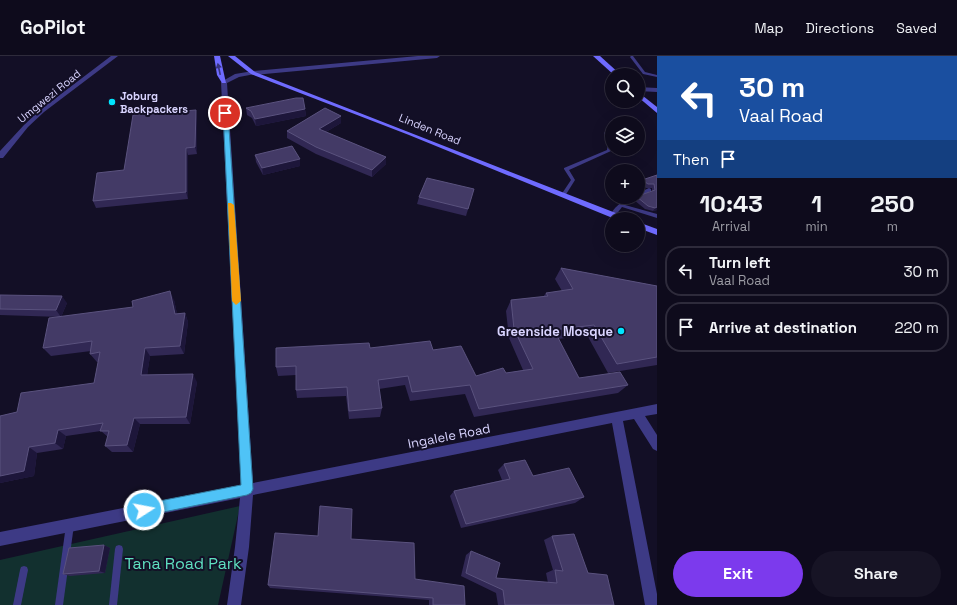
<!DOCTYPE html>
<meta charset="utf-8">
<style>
:root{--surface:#0e0b1c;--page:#171425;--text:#f1f3f6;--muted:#9b9ba3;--line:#2e2b3b;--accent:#7c3aed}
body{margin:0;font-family:"Space Grotesk",sans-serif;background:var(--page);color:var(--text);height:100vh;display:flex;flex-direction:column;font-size:15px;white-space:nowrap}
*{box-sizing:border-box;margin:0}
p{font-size:13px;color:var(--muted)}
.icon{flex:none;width:22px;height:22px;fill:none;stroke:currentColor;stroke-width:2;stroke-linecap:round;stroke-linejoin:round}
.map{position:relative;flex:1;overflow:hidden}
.panel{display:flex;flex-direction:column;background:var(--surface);width:300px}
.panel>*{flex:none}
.banner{background:#1a4fa0;color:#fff;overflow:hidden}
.fabs{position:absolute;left:605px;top:12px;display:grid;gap:8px}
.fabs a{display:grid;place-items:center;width:40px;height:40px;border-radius:50%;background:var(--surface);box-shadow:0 4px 16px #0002,0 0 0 1px var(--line);font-size:20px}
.pin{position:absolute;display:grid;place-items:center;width:34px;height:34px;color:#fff;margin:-17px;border:2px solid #fff;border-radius:50%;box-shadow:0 1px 4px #0007}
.me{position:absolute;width:44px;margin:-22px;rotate:79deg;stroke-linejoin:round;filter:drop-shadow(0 0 3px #0008)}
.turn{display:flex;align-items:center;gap:14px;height:84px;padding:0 16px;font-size:18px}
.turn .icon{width:52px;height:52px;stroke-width:2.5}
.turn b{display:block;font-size:28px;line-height:34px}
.then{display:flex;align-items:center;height:38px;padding:0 16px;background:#0003;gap:8px;font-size:15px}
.eta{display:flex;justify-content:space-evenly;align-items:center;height:68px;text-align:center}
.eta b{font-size:24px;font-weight:600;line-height:28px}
.action{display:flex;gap:8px;margin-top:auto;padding:8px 16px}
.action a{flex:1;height:46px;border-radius:24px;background:var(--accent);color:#fff;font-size:16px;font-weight:600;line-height:46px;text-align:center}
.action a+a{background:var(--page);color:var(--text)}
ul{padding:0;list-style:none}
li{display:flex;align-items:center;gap:12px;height:50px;margin:0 8px 6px;padding:0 8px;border:2px solid var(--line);border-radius:16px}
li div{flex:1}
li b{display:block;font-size:15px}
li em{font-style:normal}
header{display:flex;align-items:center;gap:24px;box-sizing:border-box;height:56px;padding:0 20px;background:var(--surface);border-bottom:1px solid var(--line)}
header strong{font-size:19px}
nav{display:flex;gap:22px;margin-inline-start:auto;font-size:14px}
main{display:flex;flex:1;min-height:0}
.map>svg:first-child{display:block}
.green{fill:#12302f}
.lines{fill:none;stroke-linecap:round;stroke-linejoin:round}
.service{fill:#3d3a85;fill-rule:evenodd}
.minor{fill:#3d3a85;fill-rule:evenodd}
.tertiary{fill:#3d3a85;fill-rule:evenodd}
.secondary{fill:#6f6bff;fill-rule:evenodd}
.wall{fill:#312854}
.shaded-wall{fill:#1d163a}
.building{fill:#433a66;stroke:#5a527e}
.oneway{fill:#38347d}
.route{fill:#4fc3f7;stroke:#337fa1}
.slow{fill:#f59e0b}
.poi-dot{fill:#00e5ff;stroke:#130f26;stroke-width:1.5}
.labels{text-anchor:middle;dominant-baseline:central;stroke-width:4;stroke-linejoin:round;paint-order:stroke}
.far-street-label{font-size:11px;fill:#d9d4ff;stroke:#130f26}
.far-poi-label{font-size:11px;font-weight:bold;fill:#d9d4ff;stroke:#130f26;text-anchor:start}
.poi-label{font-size:13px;font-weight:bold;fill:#d9d4ff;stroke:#130f26;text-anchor:end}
.street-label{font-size:13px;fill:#d9d4ff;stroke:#130f26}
.near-park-label{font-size:16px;fill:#5fe0c0;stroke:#130f26}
</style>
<header>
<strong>GoPilot</strong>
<nav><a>Map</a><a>Directions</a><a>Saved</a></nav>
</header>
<main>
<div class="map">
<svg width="657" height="549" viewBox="0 0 657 549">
<rect width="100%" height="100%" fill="#130f26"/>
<path class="green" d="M240 450 218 549H0V504Z"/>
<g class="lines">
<g class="service">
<path d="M631 0H633L645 16 657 19V21L643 18 630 1Z"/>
<path d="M605 76H607C611 82 613 88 611 95L569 114 575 124 565 140H561V139L571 124 564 113V112L607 94 608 86 604 77Z"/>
<path d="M649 132 651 133V135L638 141V137Z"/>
<path d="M629 141H634L625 149 657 158V162L622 151 615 160H611C612 152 622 146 629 141Z"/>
<path d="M70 465 73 466 74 469 63 549H55L66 469 67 466Z"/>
<path d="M119 489 122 490 123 493 117 549H109L115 493 116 490Z"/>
<path d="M24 510 27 511 28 514 21 549H13L20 514 21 511Z"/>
</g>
<g class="minor">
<path d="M111 0H118L44 56 28 71 3 102H0V95L24 69 40 54Z"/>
<path d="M253 15 255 16V18L239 21 227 27 253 427 657 348V358L645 360 657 379V395L653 393 634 363 623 365 657 538V549H645L612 367 253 439 249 491 241 549H227L235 491 240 442 0 490V476L241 429 221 26 235 18Z"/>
<path d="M638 31 657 32V36L638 35Z"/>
</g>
<path class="tertiary" d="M418 0H440L437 2 253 19 250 17 253 15Z"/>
<g class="secondary">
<path d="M214 0H220L226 27H222L217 19Z"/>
<path d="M228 0H235L255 16 626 161 627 163H615L409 79 251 18Z"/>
<path d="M593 0H600L621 19H614Z"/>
<path d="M638 36 657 51V57L638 41Z"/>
<path d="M638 166 657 173V179L638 172Z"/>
</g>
</g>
<g class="wall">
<path d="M246 52 305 53 306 60 256 70 252 62 247 59Z"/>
<path d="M197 61V98L188 99V143L96 152 93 145Z"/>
<path d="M341 67 326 76 386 101V108L372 121 316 98 287 82V75Z"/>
<path d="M255 99 300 110 263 119 256 106Z"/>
<path d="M657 119V154L653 155 645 153 634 144 636 141H638L652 135V132H646L640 127 642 124Z"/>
<path d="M474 133 466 160 417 148 419 141Z"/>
<path d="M561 212 657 230V309L608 317 587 279 558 283 579 322 628 329 618 337 474 361 465 338 410 345 405 329 379 333 382 352 380 361 349 363 346 340 297 342 296 334V319L278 320 276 311 370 292 433 294 476 320 506 317 523 314 509 282 506 255 511 244 543 241 546 237 562 235 555 223Z"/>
<path d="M0 239 67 247 61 261 0 259Z"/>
<path d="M174 244 177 258 185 257 188 266 184 298 150 300 147 319 197 326 190 368H140L133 396H112L105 390 108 381 101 375 66 380 63 393 37 397 34 420 0 427V360L17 356 94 327 98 306H97L90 298 91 295 51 300 43 292 133 251Z"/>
<path d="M504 408 533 420 584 441 575 447 461 472 450 440 454 435 502 424 498 414Z"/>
<path d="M552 480 588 517 614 549H498L496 537 461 520 466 499 471 495 496 522 548 527 546 517 553 514 544 484Z"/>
<path d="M351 483 415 523 465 549H429V544L270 532 268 529Z"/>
<path d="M104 489 110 492 105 517 70 520 63 518Z"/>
</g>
<g class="shaded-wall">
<path d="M305 53 306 60 256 70 255 63Z"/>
<path d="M196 54 197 61V98L195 91Z"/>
<path d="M341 60V67L319 80V73Z"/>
<path d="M186 92 188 99V143L186 136Z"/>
<path d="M386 101V108L372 121V114Z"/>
<path d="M300 103V110L263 119 262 112Z"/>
<path d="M657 151V154L653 155 655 152Z"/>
<path d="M170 235 174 244 179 266 175 258Z"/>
<path d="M62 240 67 247 61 261 56 254Z"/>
<path d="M185 257 188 266 184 298 180 290Z"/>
<path d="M145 292 150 300 146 326 141 319Z"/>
<path d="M193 318 197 326 190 368 186 361Z"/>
<path d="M134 362 140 368 133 396 127 389Z"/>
<path d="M58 374 66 380 63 393 55 387Z"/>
<path d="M29 391 37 397 34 420 0 427V420Z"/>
<path d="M104 489 110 492 105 517 99 515Z"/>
</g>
<g class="building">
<path d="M296 42H303L305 53 255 63 251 55 246 52Z"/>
<path d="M325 52 341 60 319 73 386 101 372 114 316 91 287 75Z"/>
<path d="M196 54 195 91 186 92V136L93 145 97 117 124 114 133 59Z"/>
<path d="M292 90 300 103 262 112 255 99Z"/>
<path d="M657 119V151L655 152 648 150 637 141H638V140L655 134 654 128H648L642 124Z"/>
<path d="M427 122 474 133 468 153 419 141Z"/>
<path d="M561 212 657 230V301L617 308 594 269 554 274 579 322 620 316 628 329 479 353 470 329 412 336 408 320 378 324 382 352 349 355 347 331 296 334V310L276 311V292L369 287 370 292 430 285 433 294 461 290 476 320 503 312 506 317 533 313 514 273 511 244 548 240 546 237 573 233Z"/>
<path d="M170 235 175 258 185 257 180 290 145 292 141 319 193 318 186 361 134 362 127 389 105 390 109 375H100L103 367 58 374 55 387 29 391 24 415 0 420V360L17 356 21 337 94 327 100 296 90 298 92 285 43 292 49 262 133 251 132 245Z"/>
<path d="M0 239 62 240 56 254 0 253Z"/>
<path d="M525 404 533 420 569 412 584 441 466 468 454 435 510 423 504 408Z"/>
<path d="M320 450 352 453 351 483 414 487 415 523 464 530 465 549H433V542L268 529 275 477 318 480Z"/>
<path d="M574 478 588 517 607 519 614 549H505L503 534 466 517 471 495 500 507 496 522 557 527 555 514 563 515 552 480Z"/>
<path d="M104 489 99 515 63 518 69 492Z"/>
</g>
<defs><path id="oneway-solid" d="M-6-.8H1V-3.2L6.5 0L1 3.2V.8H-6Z"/></defs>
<use class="oneway" href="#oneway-solid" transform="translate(219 13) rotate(-102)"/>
<path class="route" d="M223 56 228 57 253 433 251 437 247 439 144 460 140 458 138 454 140 450 144 448 241 429Z"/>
<path class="slow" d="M228 147H231L234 149 241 245 236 249 232 245Z"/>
<g class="poi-dot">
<circle cx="112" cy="46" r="4"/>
<circle cx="621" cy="275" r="4"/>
</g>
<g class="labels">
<g class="far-street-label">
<text transform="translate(49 40) rotate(-39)">Umgwezi Road</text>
<text transform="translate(430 73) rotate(22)">Linden Road</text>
</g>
<g class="far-poi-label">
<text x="120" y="40">Joburg<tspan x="120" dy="13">Backpackers</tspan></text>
</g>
<g class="poi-label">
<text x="613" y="275">Greenside Mosque</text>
</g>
<g class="street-label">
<text transform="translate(449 380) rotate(-11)">Ingalele Road</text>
</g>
<g class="near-park-label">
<text x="183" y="507">Tana Road Park</text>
</g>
</g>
</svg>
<div class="fabs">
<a><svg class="icon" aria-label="search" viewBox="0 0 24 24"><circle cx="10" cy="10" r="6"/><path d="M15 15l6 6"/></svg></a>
<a><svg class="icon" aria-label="layers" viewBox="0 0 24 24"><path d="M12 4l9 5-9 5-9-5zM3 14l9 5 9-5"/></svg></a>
<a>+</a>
<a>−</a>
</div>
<div class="pin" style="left:225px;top:57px;background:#d93025"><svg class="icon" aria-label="arrive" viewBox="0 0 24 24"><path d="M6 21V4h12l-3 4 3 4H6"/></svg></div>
<svg class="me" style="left:144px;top:454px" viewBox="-20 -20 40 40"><circle r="17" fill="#4fc3f7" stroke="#fff" stroke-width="3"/><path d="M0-11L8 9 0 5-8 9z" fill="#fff"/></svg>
</div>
<section class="panel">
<div class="banner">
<div class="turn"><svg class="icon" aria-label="left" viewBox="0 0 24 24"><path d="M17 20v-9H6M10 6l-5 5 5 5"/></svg><div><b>30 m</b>Vaal Road</div></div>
<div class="then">Then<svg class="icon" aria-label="arrive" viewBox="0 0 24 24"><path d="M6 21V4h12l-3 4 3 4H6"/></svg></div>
</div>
<div class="eta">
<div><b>10:43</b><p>Arrival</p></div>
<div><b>1</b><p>min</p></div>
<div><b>250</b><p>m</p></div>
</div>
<ul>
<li><svg class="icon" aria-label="left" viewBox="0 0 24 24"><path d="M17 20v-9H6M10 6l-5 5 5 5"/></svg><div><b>Turn left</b><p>Vaal Road</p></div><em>30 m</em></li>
<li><svg class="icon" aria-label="arrive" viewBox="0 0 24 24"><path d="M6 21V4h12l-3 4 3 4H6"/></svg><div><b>Arrive at destination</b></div><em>220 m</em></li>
</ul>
<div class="action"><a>Exit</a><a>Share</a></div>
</section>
</main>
